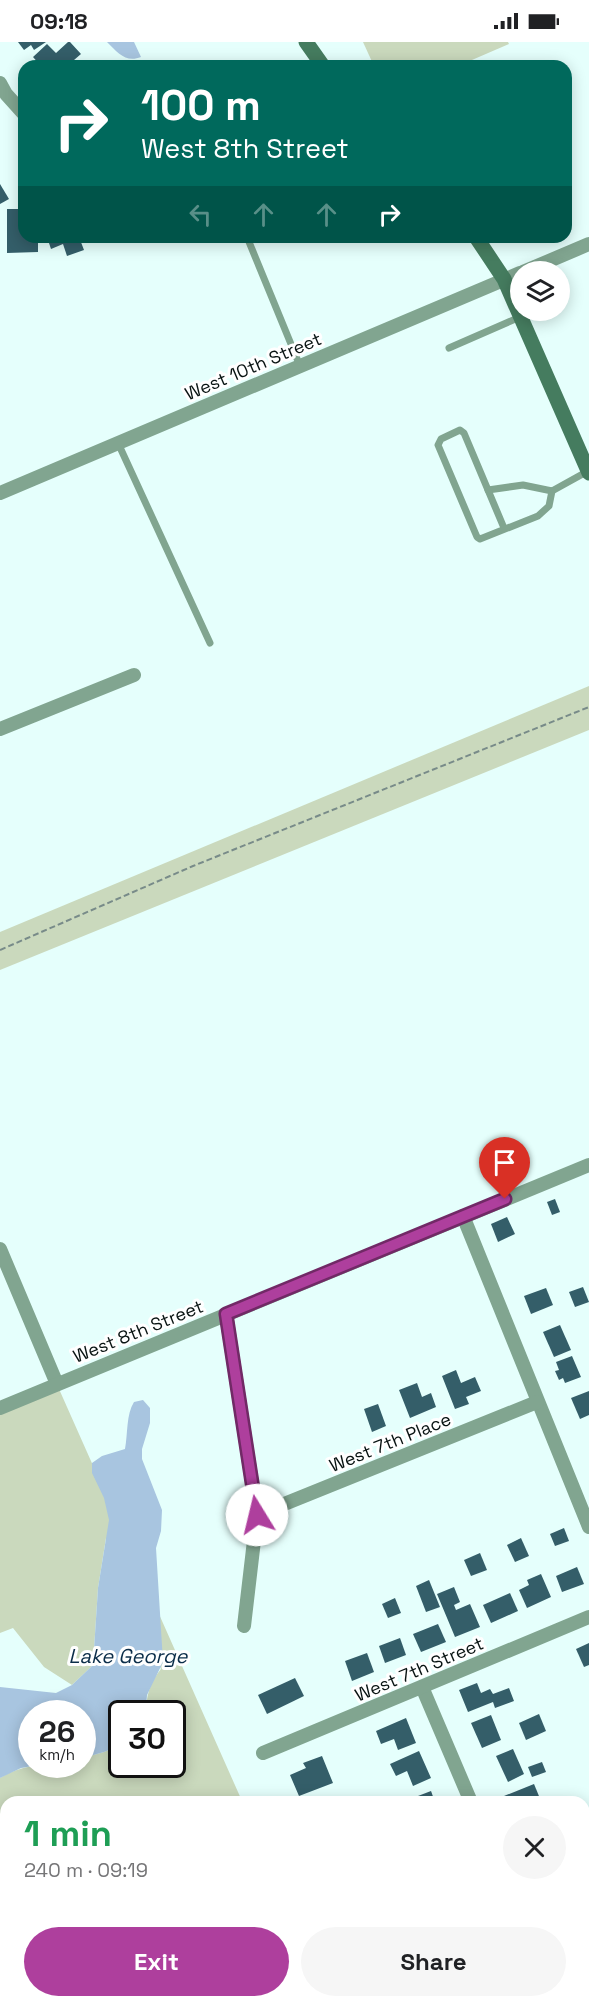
<!DOCTYPE html>
<meta charset="utf-8">
<style>
:root{--surface:#fff;--page:#f6f6f6;--text:#202124;--muted:#757577;--accent:#ae3f9d}
body{margin:0;font-family:"Space Grotesk",sans-serif;background:var(--page);color:var(--text);height:100vh;display:flex;flex-direction:column;font-size:22px;white-space:nowrap}
*{box-sizing:border-box;margin:0}
p{font-size:20px;color:var(--muted)}
.icon{flex:none;width:33px;height:33px;fill:none;stroke:currentColor;stroke-width:2;stroke-linecap:round;stroke-linejoin:round}
.map{position:relative;flex:1;overflow:hidden}
.details{position:absolute;left:0px;top:1754px;width:590px;height:212px;display:flex;flex-direction:column;background:var(--surface);border-radius:18px 18px 0 0;box-shadow:0 3px 15px #0003}
.details>*{flex:none}
.top-card{position:absolute;left:18px;top:18px;width:554px;height:183px;border-radius:18px;box-shadow:0 3px 15px #0003;background:#00695c;color:#fff;overflow:hidden}
.fabs{position:absolute;left:510px;top:219px;display:grid;gap:12px}
.fabs a{display:grid;place-items:center;width:60px;height:60px;border-radius:50%;background:var(--surface);box-shadow:0 3px 15px #0003;font-size:30px}
.speed{position:absolute;left:18px;top:1658px;display:flex;gap:12px;font-size:30px;font-weight:700;text-align:center}
.speed>*{display:grid;place-content:center;width:78px;height:78px;border-radius:50%;background:var(--surface);box-shadow:0 3px 15px #0003;line-height:1}
.speed small{font-size:15px;font-weight:400}
.speed .limit{border:3px solid #111;border-radius:9px;background:#fff;color:#111}
.pin{position:absolute;display:grid;place-items:center;width:51px;height:51px;color:#fff;margin:-62px -26px;border-radius:50% 50% 50% 0;rotate:-45deg;box-shadow:0 0 6px #0007}
.pin .icon{rotate:45deg}
.me{position:absolute;width:66px;margin:-33px;rotate:351deg;stroke-linejoin:round;filter:drop-shadow(0 0 4px #0008)}
.turn{display:flex;align-items:center;gap:21px;height:126px;padding:0 24px;font-size:27px}
.turn .icon{width:78px;height:78px;stroke-width:2.5}
.turn b{display:block;font-size:42px;line-height:51px}
.lanes{display:flex;align-items:center;height:57px;padding:0 24px;background:#0003;justify-content:center;gap:30px;direction:ltr}
.lanes .off{opacity:.35}
.round{display:grid;place-items:center;flex:none;width:63px;height:63px;border-radius:32px;background:var(--page)}
.headline{display:flex;align-items:center;justify-content:space-between;height:102px;padding:0 24px}
h1{font-size:36px;font-weight:800;line-height:45px;color:#1e9e55}
.action{display:flex;gap:12px;margin-top:auto;padding:12px 24px}
.action a{flex:1;height:69px;border-radius:36px;background:var(--accent);color:#fff;font-size:24px;font-weight:800;line-height:69px;text-align:center}
.action a+a{background:var(--page);color:var(--text)}
.status{display:flex;justify-content:space-between;align-items:center;height:42px;padding:0 30px;background:var(--surface);direction:ltr}
.status svg{height:16px;fill:currentColor}
.map>svg:first-child{display:block}
.green{fill:#cad9bd}
.water{fill:#a8c5e0}
.building{fill:#345e69}
.lines{fill:none;stroke-linecap:round;stroke-linejoin:round}
.path{stroke:#788b89;stroke-width:2;stroke-dasharray:6 3;stroke-linecap:butt}
.lane{stroke:#81a590;stroke-width:7}
.street{stroke:#81a590;stroke-width:14}
.secondary{stroke:#457c5f;stroke-width:15}
.route-casing{stroke:#712966;stroke-width:15}
.route{stroke:#ae3f9d;stroke-width:10}
.labels{text-anchor:middle;dominant-baseline:central;stroke-width:6;stroke-linejoin:round;paint-order:stroke}
.street-label{font-size:18px;fill:#081312;stroke:#fff}
.water-label{font-size:20px;font-style:italic;fill:#0b2d49;stroke:#fff}
</style>
<div class="status"><b>09:18</b><svg viewBox="0 0 49 12"><path d="M0 12V9h3v3zM5 12V6h3v6zM10 12V3h3v9zM15 12V0h3v12zM26 1h20v11H26zM47 4h2v5h-2z"/></svg></div>
<div class="map">
<svg width="589" height="1964" viewBox="0 0 589 1964">
<rect width="100%" height="100%" fill="#e5fffc"/>
<g class="green">
<path d="M363 0H508L509 2 458 24H374Z"/>
<path d="M589 644V688L0 928V890Z"/>
<path d="M59 1347 242 1759 6 1760V1959H331L333 1964H0V1736C25 1720 54 1722 82 1722L83 1716 104 1710 121 1703 122 1722H172V1671H148C144 1656 151 1639 161 1627L106 1496 98 1546 93 1623 72 1643 44 1625 13 1586 0 1591V1373Z"/>
</g>
<g class="water">
<path d="M107 0H134L141 15C126 21 118 11 107 0Z"/>
<path d="M143 1358 150 1366V1381L142 1407V1417L162 1468 161 1489 156 1506 163 1620 147 1653 146 1664 148 1671H122L121 1703 104 1710 83 1716 82 1671H32V1722H43L21 1726 0 1736V1645L56 1651 72 1643 93 1623 98 1546 109 1478 104 1456 92 1431V1421L102 1414 125 1407C128 1391 126 1373 134 1360Z"/>
</g>
<g class="building">
<path d="M18 0H46L34 8 31 3 24 8Z"/>
<path d="M68 0H70L81 12 67 24H41L33 15 47 2 56 11Z"/>
<path d="M0 142 9 157 0 162Z"/>
<path d="M7 167H24V195H38V210L7 211Z"/>
<path d="M47 195H79L84 208 67 214 63 202 51 207Z"/>
<path d="M555 1157 560 1170 552 1173 547 1160Z"/>
<path d="M507 1175 515 1192 498 1200 491 1182Z"/>
<path d="M583 1245 589 1260 575 1265 569 1250Z"/>
<path d="M546 1246 553 1263 531 1272 524 1254Z"/>
<path d="M560 1283 571 1308 554 1315 543 1290Z"/>
<path d="M572 1314 581 1335 565 1341 563 1336 559 1338 555 1329 559 1328 556 1320Z"/>
<path d="M456 1328 461 1341 475 1335 481 1349 466 1355 469 1362 455 1367 442 1334Z"/>
<path d="M417 1341 422 1355 431 1351 436 1365 410 1376 399 1348Z"/>
<path d="M589 1349V1373L580 1377 571 1356Z"/>
<path d="M378 1362 386 1384 372 1390 364 1367Z"/>
<path d="M564 1486 569 1499 555 1504 550 1492Z"/>
<path d="M521 1496 529 1514 515 1520 507 1503Z"/>
<path d="M480 1511 487 1528 471 1534 464 1518Z"/>
<path d="M577 1525 584 1542 562 1550 556 1534Z"/>
<path d="M541 1532 551 1555 527 1566 519 1548 529 1543 527 1538Z"/>
<path d="M429 1538 440 1565 426 1570 416 1544Z"/>
<path d="M454 1545 460 1560 454 1563 456 1568 470 1562 480 1585 455 1595 437 1552Z"/>
<path d="M510 1551 518 1569 491 1581 483 1563Z"/>
<path d="M395 1556 401 1571 388 1576 382 1562Z"/>
<path d="M438 1582 446 1600 421 1610 413 1592Z"/>
<path d="M400 1596 406 1613 385 1621 379 1604Z"/>
<path d="M589 1601V1623L584 1625 576 1607Z"/>
<path d="M367 1611 374 1630 352 1639 345 1619Z"/>
<path d="M295 1636 304 1654 267 1672 258 1653Z"/>
<path d="M477 1641 481 1651 490 1647 493 1652 509 1646 514 1659 495 1666 493 1660 468 1670 459 1648Z"/>
<path d="M539 1672 546 1689 526 1698 519 1681Z"/>
<path d="M491 1673 501 1698 482 1706 471 1681Z"/>
<path d="M406 1676 416 1701 398 1708 394 1697 381 1702 376 1689Z"/>
<path d="M513 1707 524 1732 508 1740 496 1714Z"/>
<path d="M419 1709 431 1736 413 1744 407 1729 396 1734 390 1722Z"/>
<path d="M322 1714 333 1741 299 1754 290 1733 306 1726 303 1721Z"/>
<path d="M542 1720 546 1730 532 1735 528 1725Z"/>
<path d="M534 1742 541 1759 506 1760 504 1754Z"/>
<path d="M431 1749 435 1760H405V1759Z"/>
<path d="M589 1790V1809L585 1811 589 1822V1833L584 1835V1792Z"/>
<path d="M372 1959H392L393 1962 387 1964H374Z"/>
</g>
<g class="lines">
<path class="path" d="M0 908 193 824 589 665"/>
<g class="lane">
<path d="M247 195 300 324"/>
<path d="M449 306 520 275"/>
<path d="M118 401 210 601"/>
<path d="M488 448 523 443 552 449 588 429"/>
<path d="M504 486 464 391 460 388 441 397 438 403 477 495 480 497 538 474 549 464 552 449"/>
</g>
<g class="street">
<path d="M0 41 6 52 24 72"/>
<path d="M523 230 589 202"/>
<path d="M0 451 520 231"/>
<path d="M0 687 134 633"/>
<path d="M463 1174 589 1485"/>
<path d="M0 1207 57 1342"/>
<path d="M226 1272 257 1473 244 1584"/>
<path d="M0 1366 589 1123"/>
<path d="M257 1473 537 1360"/>
<path d="M422 1645 471 1760"/>
<path d="M263 1711 589 1575"/>
<path d="M584 1887 589 1882"/>
<path d="M338 1959 340 1964"/>
<path d="M481 1964 488 1959"/>
</g>
<g class="secondary">
<path d="M306 0 323 24"/>
<path d="M476 195 504 237 589 431"/>
</g>
</g>
<g class="lines">
<g class="route-casing">
<path id="route" d="M257 1473 226 1272 505 1157"/>
</g>
<use href="#route" class="route"/>
</g>
<g class="labels">
<g class="street-label">
<text transform="translate(253 324) rotate(-23)">West 10th Street</text>
<text transform="translate(138 1289) rotate(-22)">West 8th Street</text>
<text transform="translate(390 1400) rotate(-22)">West 7th Place</text>
<text transform="translate(419 1627) rotate(-23)">West 7th Street</text>
</g>
<g class="water-label">
<text x="128" y="1614">Lake George</text>
</g>
</g>
</svg>
<div class="fabs">
<a><svg class="icon" aria-label="layers" viewBox="0 0 24 24"><path d="M12 4l9 5-9 5-9-5zM3 14l9 5 9-5"/></svg></a>
</div>
<div class="speed"><div>26<small>km/h</small></div><div class="limit">30</div></div>
<div class="pin" style="left:505px;top:1157px;background:#d93025"><svg class="icon" aria-label="arrive" viewBox="0 0 24 24"><path d="M6 21V4h12l-3 4 3 4H6"/></svg></div>
<svg class="me" style="left:257px;top:1473px" viewBox="-20 -20 40 40"><circle r="19" fill="#fff"/><path d="M0-13L10 11 0 6-10 11z" fill="#ae3f9d"/></svg>
<div class="top-card">
<div class="turn"><svg class="icon" aria-label="right" viewBox="0 0 24 24"><path d="M7 20v-9h11M14 6l5 5-5 5"/></svg><div><b>100 m</b>West 8th Street</div></div>
<div class="lanes"><svg class="icon off" aria-label="left" viewBox="0 0 24 24"><path d="M17 20v-9H6M10 6l-5 5 5 5"/></svg><svg class="icon off" aria-label="ahead" viewBox="0 0 24 24"><path d="M12 20V5M6 11l6-6 6 6"/></svg><svg class="icon off" aria-label="ahead" viewBox="0 0 24 24"><path d="M12 20V5M6 11l6-6 6 6"/></svg><svg class="icon" aria-label="right" viewBox="0 0 24 24"><path d="M7 20v-9h11M14 6l5 5-5 5"/></svg></div>
</div>
<section class="details">
<div class="headline"><div><h1>1 min</h1><p>240 m · 09:19</p></div><a class="round"><svg class="icon" aria-label="close" viewBox="0 0 24 24"><path d="M6 6l12 12M18 6L6 18"/></svg></a></div>
<div class="action"><a>Exit</a><a>Share</a></div>
</section>
</div>
